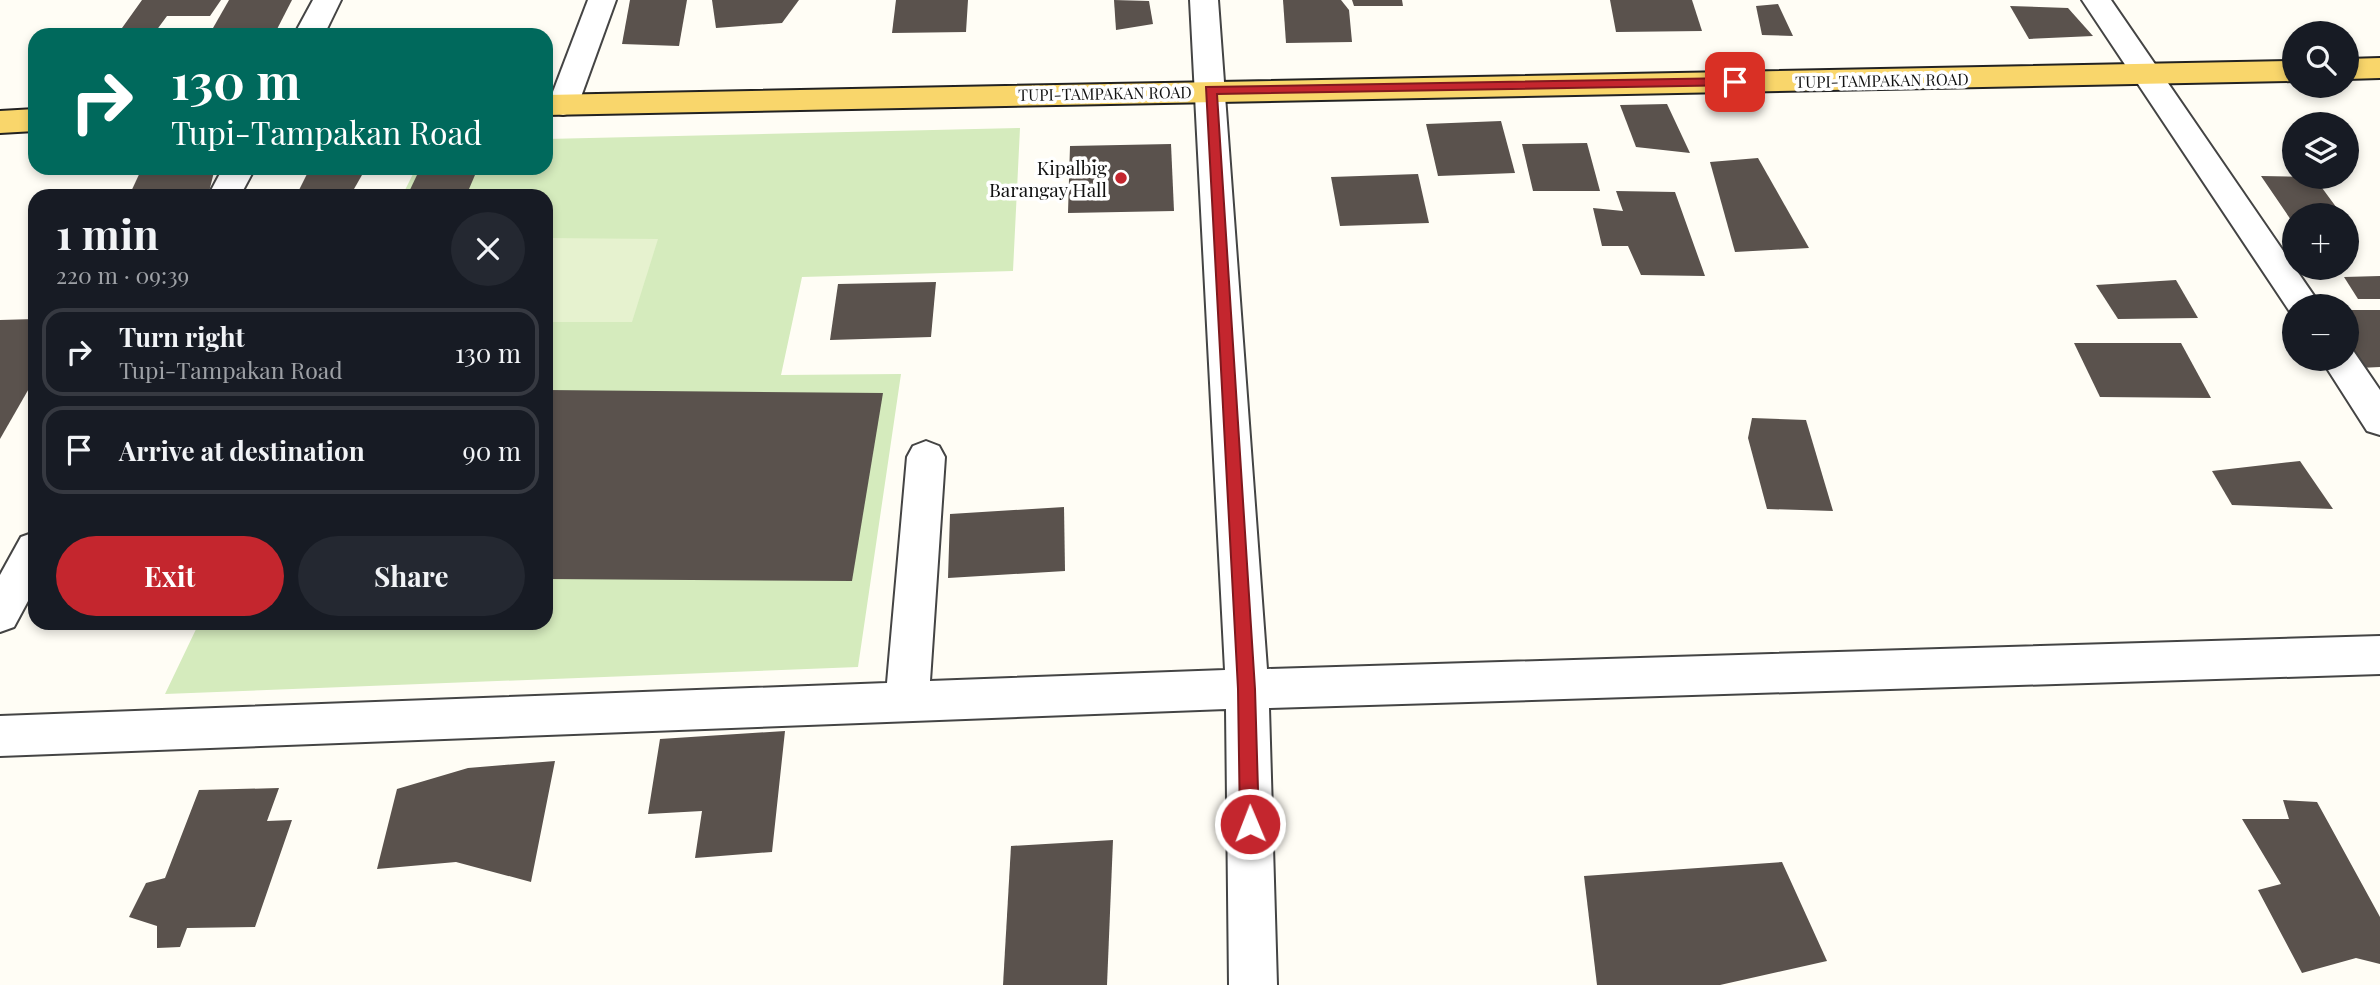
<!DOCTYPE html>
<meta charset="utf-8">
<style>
:root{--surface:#171b24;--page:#242831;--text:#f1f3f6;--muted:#9ea1a6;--line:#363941;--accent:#c4262e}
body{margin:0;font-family:"Playfair Display",serif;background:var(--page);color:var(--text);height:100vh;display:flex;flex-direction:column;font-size:26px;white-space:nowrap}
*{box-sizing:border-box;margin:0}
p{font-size:23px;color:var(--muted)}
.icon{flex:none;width:38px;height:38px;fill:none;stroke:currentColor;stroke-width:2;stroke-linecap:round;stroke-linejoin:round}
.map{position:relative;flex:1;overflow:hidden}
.side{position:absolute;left:28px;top:189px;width:525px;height:441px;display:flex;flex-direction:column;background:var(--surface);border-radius:21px;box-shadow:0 4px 10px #0003}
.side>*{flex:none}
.top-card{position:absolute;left:28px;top:28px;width:525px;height:147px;border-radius:21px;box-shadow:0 4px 10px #0003;background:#00695c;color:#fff;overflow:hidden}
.buttons{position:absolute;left:2282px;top:21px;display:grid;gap:14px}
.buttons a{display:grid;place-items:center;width:77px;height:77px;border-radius:50%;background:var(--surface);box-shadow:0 4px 10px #0003;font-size:35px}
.pin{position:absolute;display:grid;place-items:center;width:60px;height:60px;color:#fff;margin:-30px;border-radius:14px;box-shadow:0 4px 10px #0006}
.me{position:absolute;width:77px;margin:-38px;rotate:359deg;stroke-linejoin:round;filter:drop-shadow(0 0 5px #0008)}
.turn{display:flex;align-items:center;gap:24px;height:147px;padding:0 28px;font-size:32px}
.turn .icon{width:91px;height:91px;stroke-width:2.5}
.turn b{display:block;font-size:49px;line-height:60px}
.round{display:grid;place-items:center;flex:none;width:74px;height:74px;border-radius:37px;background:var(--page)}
.head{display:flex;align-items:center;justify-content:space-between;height:119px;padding:0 28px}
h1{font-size:42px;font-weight:700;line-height:52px}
.action{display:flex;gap:14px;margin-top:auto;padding:14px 28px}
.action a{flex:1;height:80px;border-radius:42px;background:var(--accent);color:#fff;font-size:28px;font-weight:700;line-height:80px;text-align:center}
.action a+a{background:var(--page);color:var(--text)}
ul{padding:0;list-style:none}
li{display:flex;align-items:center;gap:21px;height:88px;margin:0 14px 10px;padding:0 14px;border:4px solid var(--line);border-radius:21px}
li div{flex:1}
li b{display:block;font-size:26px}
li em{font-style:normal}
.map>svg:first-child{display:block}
.green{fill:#d5ebbd}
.pitch{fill:#e6f2cf}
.building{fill:#5a524d}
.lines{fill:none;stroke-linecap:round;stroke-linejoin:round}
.minor-casing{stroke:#444;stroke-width:4}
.major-casing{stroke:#222;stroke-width:4}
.minor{fill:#fff;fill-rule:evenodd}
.major{fill:#f9d66b;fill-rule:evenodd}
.route{fill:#c4262e;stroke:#7f191e;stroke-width:2}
.poi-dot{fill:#c4262e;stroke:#fff;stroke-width:2.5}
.labels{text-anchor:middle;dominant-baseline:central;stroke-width:7;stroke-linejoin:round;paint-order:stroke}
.far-street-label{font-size:16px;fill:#111;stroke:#fff}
.poi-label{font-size:19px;fill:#111;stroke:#fff;text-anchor:end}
</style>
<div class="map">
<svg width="2380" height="985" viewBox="0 0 2380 985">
<rect width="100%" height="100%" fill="#fffdf5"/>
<path class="green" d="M1020 128 1013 271 802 277 781 375 901 374 858 667 165 694 199 623H546V196H402L416 168H546V139Z"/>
<path class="pitch" d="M546 238 658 239 632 322H546Z"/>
<g class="building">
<path d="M142 0H221L210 16H167L153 35H117Z"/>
<path d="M229 0H292L274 35H209Z"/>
<path d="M630 0H687L679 46 622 44Z"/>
<path d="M712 0H799L782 23 716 28Z"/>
<path d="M896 0H968L966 32 892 33Z"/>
<path d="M1114 0 1149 1 1153 24 1116 30Z"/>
<path d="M1283 0H1341L1349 10 1352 42 1286 43Z"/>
<path d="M1352 0H1402L1403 6H1354Z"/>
<path d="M1610 0H1692L1702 31 1616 32Z"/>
<path d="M1778 4 1793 36 1762 35 1756 6Z"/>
<path d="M2010 6 2068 8 2093 36 2029 39Z"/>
<path d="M368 28 454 29 451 35H364Z"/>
<path d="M1667 104 1690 153 1636 147 1620 105Z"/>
<path d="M1501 121 1515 173 1438 176 1426 124Z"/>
<path d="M1587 143 1600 191H1533L1522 144Z"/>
<path d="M1171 144 1174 211 1068 213 1070 146Z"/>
<path d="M1758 158 1809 248 1735 252 1710 162Z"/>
<path d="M142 168H215L208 196H129Z"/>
<path d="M310 168H366L350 196H296Z"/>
<path d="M1418 174 1429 223 1340 226 1331 177Z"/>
<path d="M417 175H475L466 196H407Z"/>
<path d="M2261 176 2314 177 2342 215H2294V220H2291Z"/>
<path d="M1616 191 1675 192 1705 276 1641 275 1628 246H1602L1593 208 1623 211Z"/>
<path d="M2380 276V299H2358L2344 277Z"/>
<path d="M2176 280 2198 318 2118 319 2096 285Z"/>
<path d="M936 282 931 337 830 340 838 284Z"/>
<path d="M2347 310H2380V367L2359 368 2347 350Z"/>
<path d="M35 319V378L0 439V320Z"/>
<path d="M2074 343H2181L2211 398 2100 397Z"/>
<path d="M546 390 883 393 852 581 546 579Z"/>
<path d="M1752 418 1806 420 1833 511 1767 509 1748 438Z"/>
<path d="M2300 461 2333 509 2232 505 2212 471Z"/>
<path d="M1064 507 1065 571 948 578 950 514Z"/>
<path d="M785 731 772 852 695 858 702 811 648 814 660 739Z"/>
<path d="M555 761 531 882 456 862 377 869 397 789 468 768Z"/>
<path d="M279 788 267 821 292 820 255 927 187 928 180 947 157 948V926L129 917 146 883 165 878 199 790Z"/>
<path d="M2283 800 2317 802 2380 917V964L2356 958 2302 973 2258 890 2281 884 2242 819H2289Z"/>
<path d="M1113 840 1107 985H1003L1011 846Z"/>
<path d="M1782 862 1827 961 1720 985H1597L1584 876Z"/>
</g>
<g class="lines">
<g class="minor-casing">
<g id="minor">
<path d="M313 0H341L324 35H294Z"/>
<path d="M588 0H616L578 105 574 112 563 115 552 112 548 105Z"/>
<path d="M1190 0H1218L1267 669 2380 636V674L1269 708 1277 985H1229L1226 709 0 756V716L887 683 907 457 913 446 926 441 939 446 945 457 930 681 1225 670Z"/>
<path d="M2082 0H2111L2321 306H2294V316L2292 315Z"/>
<path d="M223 168H255L240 196H208Z"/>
<path d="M2347 347 2352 349 2380 390V435L2367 431 2321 359H2347Z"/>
<path d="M35 532V588L14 627 0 632V575L21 537Z"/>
</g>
</g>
<g class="major-casing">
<g id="major">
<path d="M2380 58V78L2347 79V59Z"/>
<path d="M2294 61V81L546 115V95Z"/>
<path d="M35 109V131L0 133V111Z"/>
</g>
</g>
<use href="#minor" class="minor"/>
<use href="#major" class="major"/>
</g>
<path class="route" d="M1735 78 1740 79V85L1217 94 1255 689 1259 824 1256 830 1250 833 1243 830 1240 824 1238 689 1206 87Z"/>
<circle class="poi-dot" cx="1121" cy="178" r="7"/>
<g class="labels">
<g class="far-street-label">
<text transform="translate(1882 80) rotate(-1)">TUPI-TAMPAKAN ROAD</text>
<text transform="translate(1105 93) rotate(-1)">TUPI-TAMPAKAN ROAD</text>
</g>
<g class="poi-label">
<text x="1107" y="167">Kipalbig<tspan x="1107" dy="22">Barangay Hall</tspan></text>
</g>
</g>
</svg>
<div class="buttons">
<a><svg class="icon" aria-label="search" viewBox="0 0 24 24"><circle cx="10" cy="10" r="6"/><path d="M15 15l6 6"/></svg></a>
<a><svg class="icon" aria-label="layers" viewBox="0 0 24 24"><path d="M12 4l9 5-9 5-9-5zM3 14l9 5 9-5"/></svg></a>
<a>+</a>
<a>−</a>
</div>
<div class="pin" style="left:1735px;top:82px;background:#d93025"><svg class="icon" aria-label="arrive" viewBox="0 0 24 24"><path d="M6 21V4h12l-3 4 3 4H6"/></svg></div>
<svg class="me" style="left:1250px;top:824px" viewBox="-20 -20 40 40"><circle r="17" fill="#c4262e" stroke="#fff" stroke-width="3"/><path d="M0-11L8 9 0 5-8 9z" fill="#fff"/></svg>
<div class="top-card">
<div class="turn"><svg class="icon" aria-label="right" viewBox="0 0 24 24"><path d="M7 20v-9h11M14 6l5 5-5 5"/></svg><div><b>130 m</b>Tupi-Tampakan Road</div></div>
</div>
<section class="side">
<div class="head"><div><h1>1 min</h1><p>220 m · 09:39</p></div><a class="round"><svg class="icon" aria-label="close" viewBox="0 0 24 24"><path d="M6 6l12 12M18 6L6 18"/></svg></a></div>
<ul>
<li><svg class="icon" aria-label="right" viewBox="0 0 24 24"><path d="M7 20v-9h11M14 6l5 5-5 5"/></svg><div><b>Turn right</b><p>Tupi-Tampakan Road</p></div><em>130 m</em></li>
<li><svg class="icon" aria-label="arrive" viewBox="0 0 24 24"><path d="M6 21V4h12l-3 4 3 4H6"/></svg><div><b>Arrive at destination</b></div><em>90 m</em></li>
</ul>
<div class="action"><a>Exit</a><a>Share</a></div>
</section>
</div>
